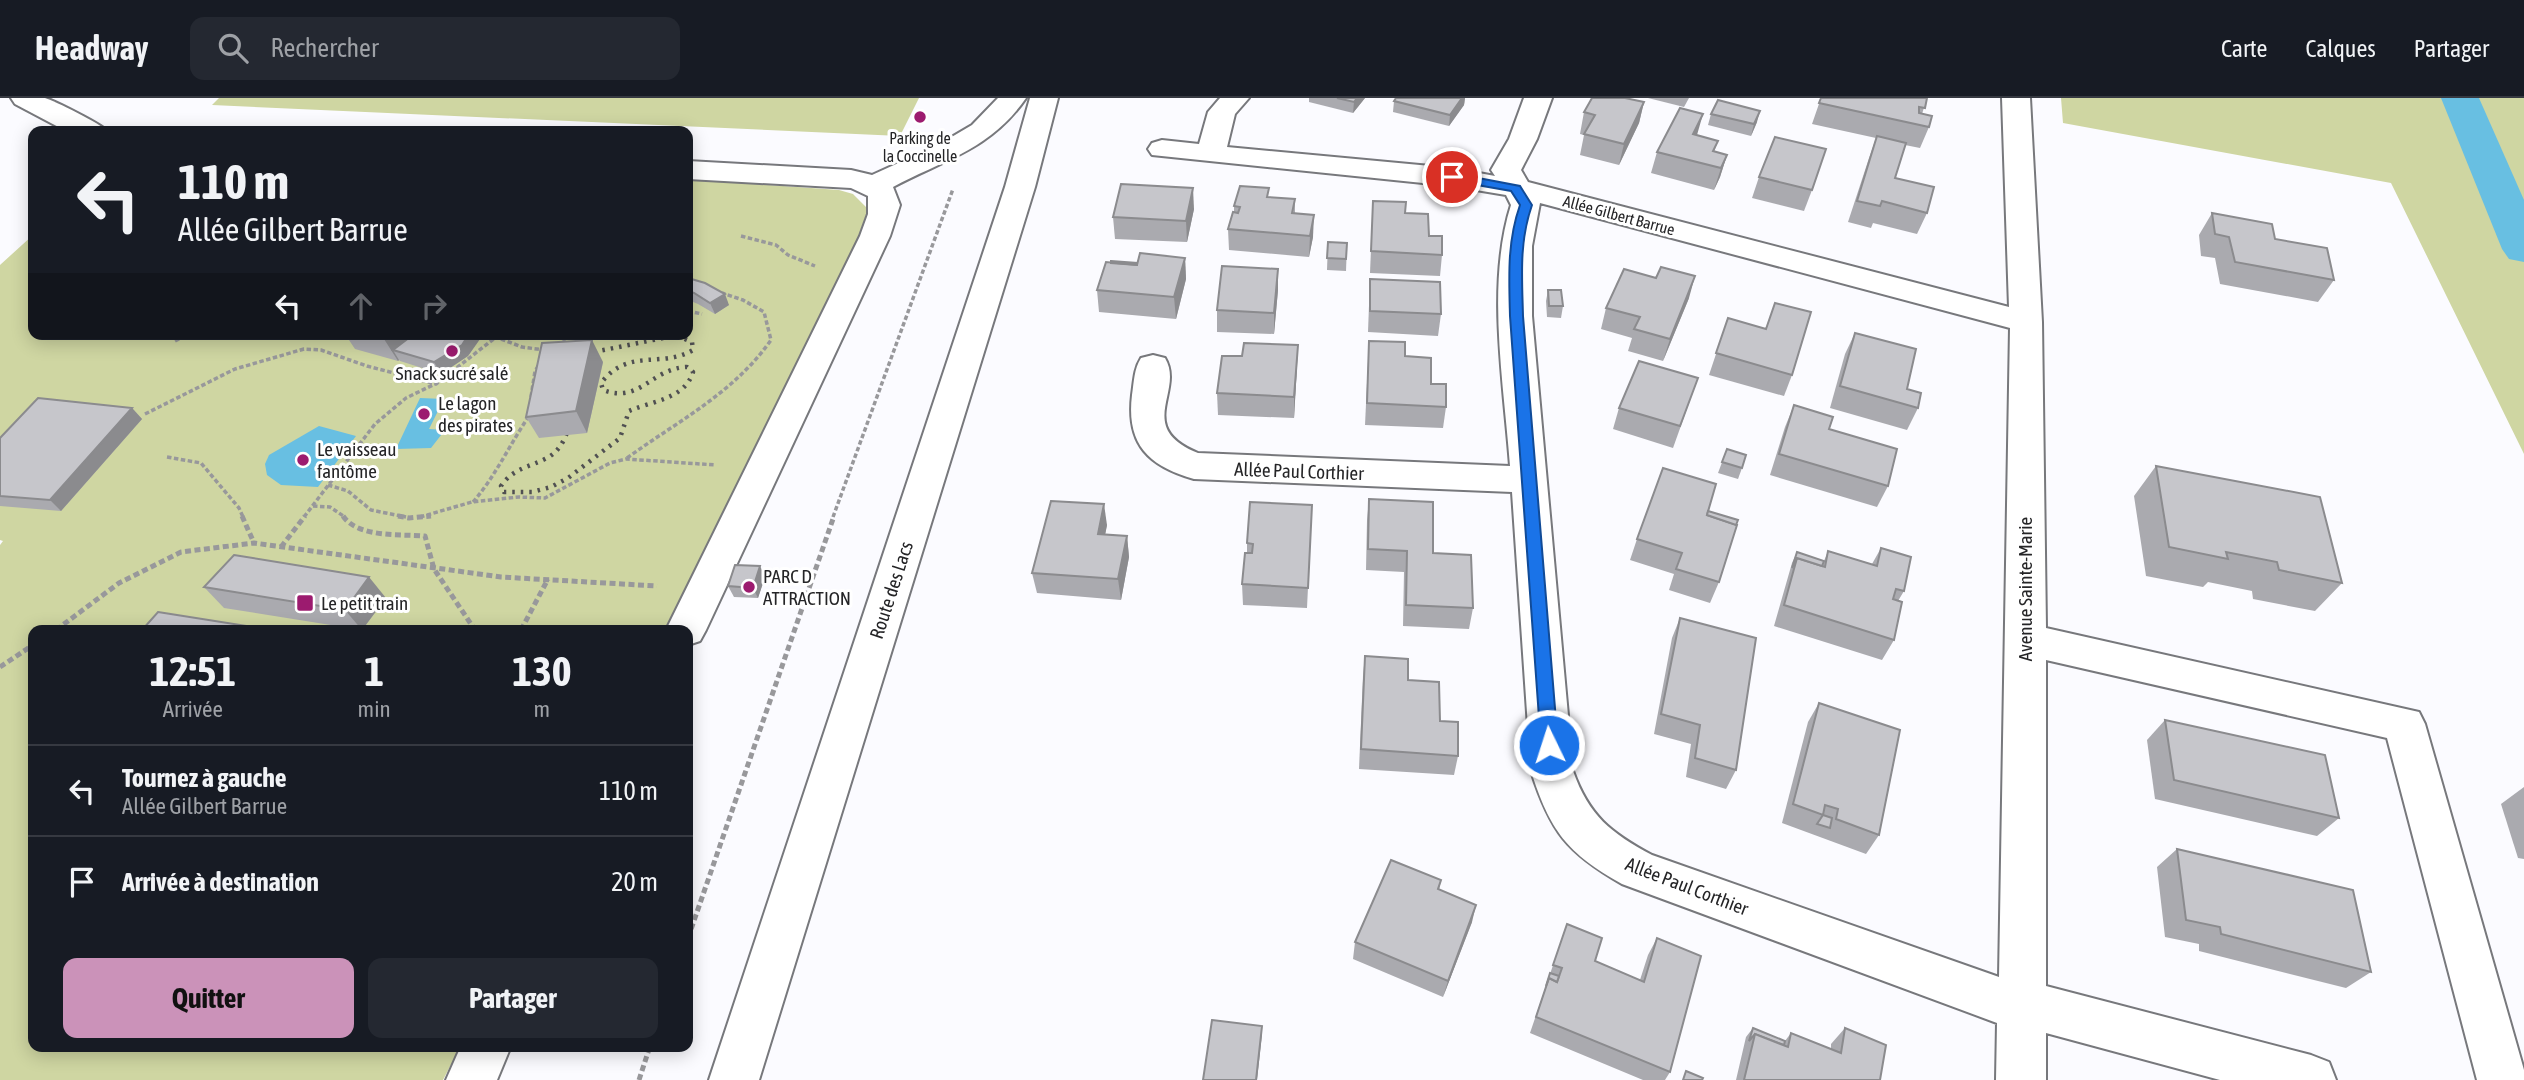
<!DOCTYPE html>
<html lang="fr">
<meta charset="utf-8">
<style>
:root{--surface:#171b24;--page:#242831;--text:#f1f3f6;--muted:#9ea1a6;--line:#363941;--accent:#cb92b9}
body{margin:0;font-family:"Asap Condensed",sans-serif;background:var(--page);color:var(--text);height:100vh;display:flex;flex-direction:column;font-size:26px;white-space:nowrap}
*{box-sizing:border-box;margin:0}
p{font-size:23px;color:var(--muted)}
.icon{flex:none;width:38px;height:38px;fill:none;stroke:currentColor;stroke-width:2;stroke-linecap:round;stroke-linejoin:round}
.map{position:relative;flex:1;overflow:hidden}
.drawer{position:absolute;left:28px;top:527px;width:665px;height:427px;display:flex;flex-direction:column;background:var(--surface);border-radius:14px;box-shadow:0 4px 18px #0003}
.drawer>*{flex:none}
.hud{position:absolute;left:28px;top:28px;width:665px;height:214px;border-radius:14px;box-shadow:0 4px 18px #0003;background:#171b24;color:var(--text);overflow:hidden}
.pin{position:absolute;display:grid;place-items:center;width:60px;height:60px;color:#fff;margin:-30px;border:4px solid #fff;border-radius:50%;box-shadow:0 2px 7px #0007}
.me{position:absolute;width:77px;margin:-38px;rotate:356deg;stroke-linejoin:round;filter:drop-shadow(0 0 5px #0008)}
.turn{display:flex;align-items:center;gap:24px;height:147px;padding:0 35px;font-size:32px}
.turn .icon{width:91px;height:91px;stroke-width:2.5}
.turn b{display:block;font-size:49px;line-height:60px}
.lanes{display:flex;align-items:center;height:66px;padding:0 35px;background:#0003;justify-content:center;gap:35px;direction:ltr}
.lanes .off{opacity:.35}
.eta{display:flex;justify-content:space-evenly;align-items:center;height:119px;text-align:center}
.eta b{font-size:42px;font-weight:700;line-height:49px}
.action{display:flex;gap:14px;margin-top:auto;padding:14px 35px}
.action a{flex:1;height:80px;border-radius:14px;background:var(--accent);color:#111;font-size:28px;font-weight:700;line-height:80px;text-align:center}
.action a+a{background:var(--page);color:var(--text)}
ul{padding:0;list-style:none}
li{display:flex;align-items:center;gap:21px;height:91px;padding:0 35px;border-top:2px solid var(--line)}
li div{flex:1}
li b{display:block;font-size:26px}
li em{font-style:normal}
header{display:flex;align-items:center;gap:42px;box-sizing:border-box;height:98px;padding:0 35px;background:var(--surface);border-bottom:2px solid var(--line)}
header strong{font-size:33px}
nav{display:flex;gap:38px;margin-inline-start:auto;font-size:24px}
.search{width:490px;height:63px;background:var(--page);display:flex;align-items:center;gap:18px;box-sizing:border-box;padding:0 24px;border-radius:14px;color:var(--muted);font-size:26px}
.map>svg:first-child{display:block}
.green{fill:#cfd6a2}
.water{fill:#68bfe2}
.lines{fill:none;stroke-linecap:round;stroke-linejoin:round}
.canal{fill:#68bfe2;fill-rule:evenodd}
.minor-casing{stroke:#77787c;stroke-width:4}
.major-casing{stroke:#77787c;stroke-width:4}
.path-far1{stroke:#98989b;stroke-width:3.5;stroke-dasharray:4.5 2.5;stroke-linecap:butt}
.path{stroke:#98989b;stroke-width:5;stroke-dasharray:6 3.5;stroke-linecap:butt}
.minor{fill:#fff;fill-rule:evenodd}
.major{fill:#fff;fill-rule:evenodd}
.rail{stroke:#505052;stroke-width:4.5;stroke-dasharray:2.5 6;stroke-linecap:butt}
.wall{fill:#aaaaaf}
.shaded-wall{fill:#8b8b8e}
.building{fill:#c6c6cb;stroke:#8b8b8e;stroke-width:2}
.route{fill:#1a73e8;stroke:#114b97;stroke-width:2}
.poi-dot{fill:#9c1b6f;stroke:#fff;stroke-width:2.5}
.labels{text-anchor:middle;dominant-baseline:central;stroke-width:6;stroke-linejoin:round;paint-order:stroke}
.far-poi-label{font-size:16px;fill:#252527;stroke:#fff}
.far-street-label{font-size:16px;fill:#252527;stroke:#fff}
.poi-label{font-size:19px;fill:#252527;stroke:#fff;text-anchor:start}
.street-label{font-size:19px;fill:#252527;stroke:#fff}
</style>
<header>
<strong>Headway</strong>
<div class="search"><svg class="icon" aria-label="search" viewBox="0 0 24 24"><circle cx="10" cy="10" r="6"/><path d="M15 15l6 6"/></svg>Rechercher</div>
<nav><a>Carte</a><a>Calques</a><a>Partager</a></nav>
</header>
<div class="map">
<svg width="2524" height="982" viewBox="0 0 2524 982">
<rect width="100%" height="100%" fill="#fbfbff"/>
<g class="green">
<path d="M219 0H919L900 38 212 7Z"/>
<path d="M2061 0H2524V356L2391 85 2063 25Z"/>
<path d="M688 81 839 92 853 96 868 111 855 148 776 315 668 532H33V948L460 949 443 982H0V447L3 443 0 442V167L33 137V236H688Z"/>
</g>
<g class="water">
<path d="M420 300 444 301 429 331 445 332 431 350 396 351Z"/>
<path d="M319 328 356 338 318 389 281 387 267 377 265 366 269 357Z"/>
</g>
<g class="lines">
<path class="canal" d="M2441 0H2479L2524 102V164L2509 161 2502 151Z"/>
<g class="minor-casing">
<g id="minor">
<path d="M11 0C22 0 34 0 45 0 53 2 103 27 107 33H66L15 6Z"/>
<path d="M998 0H1026C990 52 945 61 893 89L900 107 890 138 706 532 700 543 688 547V532H666L860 138 868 116V98L851 90 688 81V63L851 72 872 77 938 47 972 27Z"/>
<path d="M1220 0H1249L1235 16 1227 49 1452 70 1495 78 1491 72 1509 41 1524 0H1552L1537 41 1521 72 1528 84 2009 209 2002 0H2030L2042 224 2046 530 2419 614 2425 626 2524 972V982H2477L2387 640 2046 562V888L2311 957 2329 964 2336 982H2220L2046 935V982H1996L1997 925 1622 786C1567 755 1550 733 1531 673L1512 394 1194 381C1149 368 1126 347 1132 297 1134 284 1134 271 1141 260L1153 257 1165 260C1185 293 1134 329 1198 355L1510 368C1504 286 1486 186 1511 107L1506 97 1452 88 1152 57 1148 51 1152 45 1162 42 1199 46 1208 14ZM1540 105 2010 230 1999 879 1652 757C1611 735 1589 718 1573 673L1532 218V148Z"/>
<path d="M461 948H511L497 982H446Z"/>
</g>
</g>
<g class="major-casing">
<path id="major" d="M1030 0H1058L1035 89 759 982H709L1005 89Z"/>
</g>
<g class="path-far1">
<path d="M741 138 776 147 788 157 815 168"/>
<path d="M688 213 702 216"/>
<path d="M488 236 522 249 544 252"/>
<path d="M175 243 188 236"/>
<path d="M562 245 574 236"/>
<path d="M531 299 535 273 539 267"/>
<path d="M145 316 235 271 304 251 321 252 367 268 436 286 500 236"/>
<path d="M167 359 201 365 239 410 243 419"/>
<path d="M627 360C678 323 734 295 771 242L764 214 743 202 722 195"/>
<path d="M328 387 348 393 371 412 406 419"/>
<path d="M473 404C495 379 510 346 529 318"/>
<path d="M313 408 330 409 345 419"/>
<path d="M304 419 375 326 406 300 435 286"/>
<path d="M420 419 472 404 519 399 545 400 610 365 626 361 716 367"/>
<path d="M833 419 953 91"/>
</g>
<g class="path">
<path d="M242 418 254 445"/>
<path d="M343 418C358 440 400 436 425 438L434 471 475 532"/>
<path d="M398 418 409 420 431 418"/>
<path d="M281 449 305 418"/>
<path d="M56 532 119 485 181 454 254 445 501 479 657 488"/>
<path d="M521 532 548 481"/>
<path d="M0 569 33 547"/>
<path d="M688 840 834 418"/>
<path d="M322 948 327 953 335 948"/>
<path d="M639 982 650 948"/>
</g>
<use href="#minor" class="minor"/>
<use href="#major" class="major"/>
<path class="rail" d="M668 239H680L692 244 693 252C660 271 629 249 601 285L603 292C640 306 652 270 687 269L693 274C685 301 652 303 629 313L620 340 568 380 551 389 532 394H504L501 388C513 370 530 369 547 360 577 344 572 292 579 263L594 254Z"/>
</g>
<g class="wall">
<path d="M1309 0H1365L1353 15 1309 4Z"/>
<path d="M1396 0H1465L1464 7 1449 28 1393 14 1394 3Z"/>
<path d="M1648 0H1689L1684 9Z"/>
<path d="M1821 0H1927L1922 16 1929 29 1920 50 1905 47 1895 80 1927 115 1917 136 1873 125 1871 130 1848 124 1869 60 1876 40 1812 26Z"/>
<path d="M1644 4 1639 25 1619 67 1580 57 1584 37 1580 36 1584 14Z"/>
<path d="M1711 16 1757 24 1751 38 1708 27Z"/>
<path d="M1697 38 1718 43 1714 54 1727 57 1720 79 1714 92 1651 75 1657 54Z"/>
<path d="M1759 79 1812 92 1804 113 1752 100Z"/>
<path d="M1269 99 1295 101V116L1313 139 1309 159 1229 152 1228 131 1234 114V108Z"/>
<path d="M1373 103 1405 115 1429 138 1442 157 1440 178 1370 175Z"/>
<path d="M1194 111 1187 144 1115 141 1113 119Z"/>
<path d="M2212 115 2334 182 2318 204 2220 186 2215 160 2201 158 2199 137Z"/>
<path d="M1328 144 1347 145 1346 173 1327 172Z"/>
<path d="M1185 160 1186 181 1176 221 1099 214 1097 192 1137 165Z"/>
<path d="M1278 171V192L1274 236 1217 234V212Z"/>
<path d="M688 180 729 207 715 216 698 206 688 202Z"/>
<path d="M1370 181 1441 216 1438 238 1368 234Z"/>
<path d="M1548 192 1563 208 1561 220 1547 219 1546 203Z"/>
<path d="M1689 200 1663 263 1628 253 1632 240 1601 231 1606 210Z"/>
<path d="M1728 220 1766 231 1792 277 1784 298 1709 277Z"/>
<path d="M1855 235 1907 291 1918 310 1907 332 1830 310 1845 256Z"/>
<path d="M345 236H478L480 241 468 258 441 276 400 263 399 262 398 263 355 251Z"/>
<path d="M1369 243 1405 258 1431 286 1446 309 1443 330 1365 327Z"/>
<path d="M1298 247 1294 320 1218 317 1217 295 1242 258Z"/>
<path d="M603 264 587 335 539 340 526 319Z"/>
<path d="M1698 280 1673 350 1613 331 1619 310Z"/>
<path d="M1794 307 1888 388 1877 409 1770 377 1785 329Z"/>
<path d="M132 310 142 321 61 413 0 408V340Z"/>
<path d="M1727 351 1742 370 1738 381 1718 375Z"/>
<path d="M2156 368 2342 485 2315 513 2253 501 2252 493 2208 484 2203 489 2146 478 2134 398Z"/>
<path d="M1369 401 1433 455 1473 510 1469 531 1403 528 1404 474 1366 472 1367 422Z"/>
<path d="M1312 407 1307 510 1243 507 1242 486 1247 455V445Z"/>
<path d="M1708 413 1719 484 1710 505 1669 492 1674 476 1630 462 1637 441Z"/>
<path d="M1107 427 1105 437 1127 438 1129 459 1121 502 1037 495 1032 475Z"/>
<path d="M1881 450 1904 493 1898 503 1894 542 1882 562 1774 528 1792 465 1797 454 1824 463 1828 453 1872 466Z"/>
<path d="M765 479 758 500 734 499 728 488Z"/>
<path d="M204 489 386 500 362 532 224 510Z"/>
<path d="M1680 520 1736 672 1726 691 1686 679 1691 646 1654 636 1672 540Z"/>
<path d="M1365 558 1408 582 1440 623 1458 658 1454 677 1359 671 1363 578Z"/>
<path d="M1819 605 1879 737 1866 756 1782 725 1808 624Z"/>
<path d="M2165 622 2339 720 2317 738 2155 701 2147 642Z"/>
<path d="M2524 689V761L2518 760 2501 706Z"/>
<path d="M2177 751 2371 874 2346 890 2199 853V846L2165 839 2157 769Z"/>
<path d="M1441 782 1439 792 1472 824 1443 899 1353 861 1355 844Z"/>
<path d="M1567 826 1595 863 1640 882 1648 857 1657 840 1670 974 1665 982H1643L1530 935Z"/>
<path d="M1753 930 1785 943 1791 935 1831 951V946L1845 930 1880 982H1736L1746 939Z"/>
</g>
<g class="shaded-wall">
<path d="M1357 0H1365L1353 15 1354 4Z"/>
<path d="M1462 0H1465L1464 7 1449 28 1450 17Z"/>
<path d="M1644 4 1639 25 1619 67 1624 46Z"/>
<path d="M1760 13 1757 24 1751 38 1754 26Z"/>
<path d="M1703 16 1697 37 1693 36Z"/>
<path d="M1727 57 1720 79 1714 92 1721 70Z"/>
<path d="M1193 90 1194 111 1187 144 1186 123Z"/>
<path d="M1314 117 1313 139 1309 159 1310 138Z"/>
<path d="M1185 160 1186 181 1176 221 1174 199Z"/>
<path d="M1278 171V192L1274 236V215Z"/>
<path d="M1695 178 1689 200 1663 263 1670 241Z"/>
<path d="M725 196 729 207 715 216 710 205Z"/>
<path d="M389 236H427L393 252 399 262 398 263 384 241Z"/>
<path d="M469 236H478L480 241 468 258 441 276 434 264Z"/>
<path d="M592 242 603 264 587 335 576 313Z"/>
<path d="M1298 247 1297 269 1294 320V299Z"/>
<path d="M132 310 142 321 61 413 50 402Z"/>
<path d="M1104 406 1107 427 1101 457 1098 436Z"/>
<path d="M1127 438 1129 459 1121 502 1118 481Z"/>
<path d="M760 468 765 479 758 500 753 490Z"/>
<path d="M369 479 386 500 362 532 345 512Z"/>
<path d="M1476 807 1472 824 1443 899 1448 883Z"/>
<path d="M1262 928V936L1257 982H1256Z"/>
</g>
<g class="building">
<path d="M1337 0H1357L1354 4Z"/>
<path d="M1396 0H1462L1450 17 1394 3Z"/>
<path d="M1592 0H1625L1644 4 1624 46 1584 36 1595 17 1584 14Z"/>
<path d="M1821 0H1927L1925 10 1919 9V15L1932 18 1929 29 1819 5Z"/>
<path d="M1718 2 1760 13 1754 26 1711 16Z"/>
<path d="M1680 10 1703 16 1693 36 1718 43 1713 53 1727 57 1721 70 1657 54Z"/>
<path d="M1877 38 1906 45 1895 80 1934 89 1927 115 1882 103 1880 108 1857 103Z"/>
<path d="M1775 39 1826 51 1812 92 1759 79Z"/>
<path d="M1121 86 1193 90 1186 123 1113 119Z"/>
<path d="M1240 88 1269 90 1267 99 1295 101 1292 115 1314 117 1310 138 1228 131 1233 114 1238 115 1240 109 1234 108Z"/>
<path d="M1373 103 1406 104 1405 115 1428 116 1429 138H1442V157L1371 153Z"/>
<path d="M2212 115 2272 126 2275 141 2327 150 2334 182 2235 164 2229 139 2215 136Z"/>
<path d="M1328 144 1347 145 1346 161 1327 160Z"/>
<path d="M1140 155 1185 160 1174 199 1097 192 1106 164 1137 167Z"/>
<path d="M1111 163 1137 165V167L1111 165Z"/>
<path d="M1222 168 1278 171 1274 215 1217 212Z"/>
<path d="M1661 169 1695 178 1670 241 1634 231 1640 219 1606 210 1624 171 1656 180Z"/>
<path d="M688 180 705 185 725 196 710 205 694 195 688 193Z"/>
<path d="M1370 181 1440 184 1441 216 1370 213Z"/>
<path d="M1548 192H1561L1563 208H1549Z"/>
<path d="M1775 205 1811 214 1792 277 1716 255 1728 220 1766 231Z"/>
<path d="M1855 235 1916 251 1907 291 1921 295 1918 310 1840 288Z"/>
<path d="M366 236H389L384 241Z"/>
<path d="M414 236H469L462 247 434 264 393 252Z"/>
<path d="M592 242 576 313 526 319 542 245Z"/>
<path d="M1369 243 1405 244V258L1431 260V286H1446V309L1367 305Z"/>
<path d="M1244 245 1298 247 1294 299 1217 295 1222 258H1242Z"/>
<path d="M1639 263 1698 280 1680 328 1619 310Z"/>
<path d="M38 300 132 310 50 402 0 398V340Z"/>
<path d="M1794 307 1833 319 1829 331 1897 351 1888 388 1779 356Z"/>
<path d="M1727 351 1746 357 1742 370 1722 364Z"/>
<path d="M2156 368 2320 399 2342 485 2279 472 2277 464 2226 454 2228 461 2169 449Z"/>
<path d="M1663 370 1716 386 1707 417 1737 427 1719 484 1676 471 1682 455 1637 441Z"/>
<path d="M1369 401 1433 404V455L1471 457 1473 510 1406 507 1407 453 1368 451Z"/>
<path d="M1051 403 1104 406 1098 436 1127 438 1118 481 1032 475Z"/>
<path d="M1250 404 1312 407 1308 490 1242 486 1245 455H1252L1253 446 1247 445Z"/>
<path d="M1708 413 1738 422 1736 427 1707 417Z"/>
<path d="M1881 450 1911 459 1904 493 1896 491 1893 501 1902 504 1894 542 1784 507 1797 460 1825 469 1828 453 1877 468Z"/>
<path d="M1797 454 1824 463 1822 468 1797 460 1792 470Z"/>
<path d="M234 457 369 479 345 512 204 489Z"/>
<path d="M735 467 760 468 753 490 728 488Z"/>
<path d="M158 514 272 532H142Z"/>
<path d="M1680 520 1756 540 1736 672 1695 660 1700 627 1661 616Z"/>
<path d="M1365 558 1408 561V582L1439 584 1440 623 1458 624V658L1361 651Z"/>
<path d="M1819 605 1900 632 1879 737 1836 721 1838 711 1825 707 1823 717 1793 706Z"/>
<path d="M2165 622 2325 657 2339 720 2174 682Z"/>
<path d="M1823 717 1832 720 1830 730 1817 726Z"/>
<path d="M2177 751 2353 792 2371 874 2221 836 2220 829 2186 822Z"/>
<path d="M1391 762 1441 782 1438 791 1476 807 1448 883 1355 844Z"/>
<path d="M1567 826 1602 840 1595 863 1644 884 1657 840 1701 858 1670 974 1536 919 1549 880 1557 884 1562 870 1553 867Z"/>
<path d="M1550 875 1559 878 1557 884 1549 880 1546 888Z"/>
<path d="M1212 922 1262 928 1256 982H1203Z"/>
<path d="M1753 930 1785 943 1784 947 1755 936 1749 943Z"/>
<path d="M1845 930 1886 947 1880 982H1744L1755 936 1788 949 1791 935 1841 955Z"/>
<path d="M1686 973 1703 980 1702 982H1683Z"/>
</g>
<path class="route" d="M1452 75 1520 88 1532 107C1519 144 1522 179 1523 218L1558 647 1556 652 1549 654 1543 652 1541 647 1510 218C1509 179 1507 144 1520 107L1511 93 1448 82V77Z"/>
<g class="poi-dot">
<circle cx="920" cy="19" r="7"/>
<circle cx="452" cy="253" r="7"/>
<circle cx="424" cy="316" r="7"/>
<circle cx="303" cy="362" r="7"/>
<circle cx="749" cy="489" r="7"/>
<rect x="296" y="496" width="18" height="18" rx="3.5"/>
</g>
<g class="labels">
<g class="far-poi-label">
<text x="920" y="40">Parking de<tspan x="920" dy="18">la Coccinelle</tspan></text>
</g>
<g class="far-street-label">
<text transform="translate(1619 117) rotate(15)">Allée Gilbert Barrue</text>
</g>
<g class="poi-label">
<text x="452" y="275" text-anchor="middle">Snack sucré salé</text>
<text x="438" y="305">Le lagon<tspan x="438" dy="22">des pirates</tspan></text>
<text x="317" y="351">Le vaisseau<tspan x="317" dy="22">fantôme</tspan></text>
<text x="763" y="478">PARC D<tspan x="763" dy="22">ATTRACTION</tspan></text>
<text x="321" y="505">Le petit train</text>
</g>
<g class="street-label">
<text transform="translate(1299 373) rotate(2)">Allée Paul Corthier</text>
<text transform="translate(2025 491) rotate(-90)">Avenue Sainte-Marie</text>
<text transform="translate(891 492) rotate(-72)">Route des Lacs</text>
<text transform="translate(1687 788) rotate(21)">Allée Paul Corthier</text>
</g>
</g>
</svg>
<div class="pin" style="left:1452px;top:79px;background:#d93025"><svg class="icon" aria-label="arrive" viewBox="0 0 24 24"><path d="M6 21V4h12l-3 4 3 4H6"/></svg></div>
<svg class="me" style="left:1549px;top:647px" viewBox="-20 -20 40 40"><circle r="17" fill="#1a73e8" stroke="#fff" stroke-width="3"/><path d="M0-11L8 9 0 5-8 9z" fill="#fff"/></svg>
<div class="hud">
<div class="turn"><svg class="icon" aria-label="left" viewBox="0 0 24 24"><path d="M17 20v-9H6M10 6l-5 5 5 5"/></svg><div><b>110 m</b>Allée Gilbert Barrue</div></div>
<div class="lanes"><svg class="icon" aria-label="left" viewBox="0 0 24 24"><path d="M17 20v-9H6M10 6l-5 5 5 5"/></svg><svg class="icon off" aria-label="ahead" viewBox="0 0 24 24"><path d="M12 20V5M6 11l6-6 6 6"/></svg><svg class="icon off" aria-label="right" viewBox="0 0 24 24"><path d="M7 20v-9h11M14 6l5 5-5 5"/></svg></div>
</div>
<section class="drawer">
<div class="eta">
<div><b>12:51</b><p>Arrivée</p></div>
<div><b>1</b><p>min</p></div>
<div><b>130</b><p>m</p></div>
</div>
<ul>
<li><svg class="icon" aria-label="left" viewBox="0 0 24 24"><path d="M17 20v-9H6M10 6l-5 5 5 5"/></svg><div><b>Tournez à gauche</b><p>Allée Gilbert Barrue</p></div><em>110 m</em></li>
<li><svg class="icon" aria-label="arrive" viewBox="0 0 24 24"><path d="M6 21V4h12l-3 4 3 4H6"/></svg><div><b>Arrivée à destination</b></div><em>20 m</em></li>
</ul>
<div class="action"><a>Quitter</a><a>Partager</a></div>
</section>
</div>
